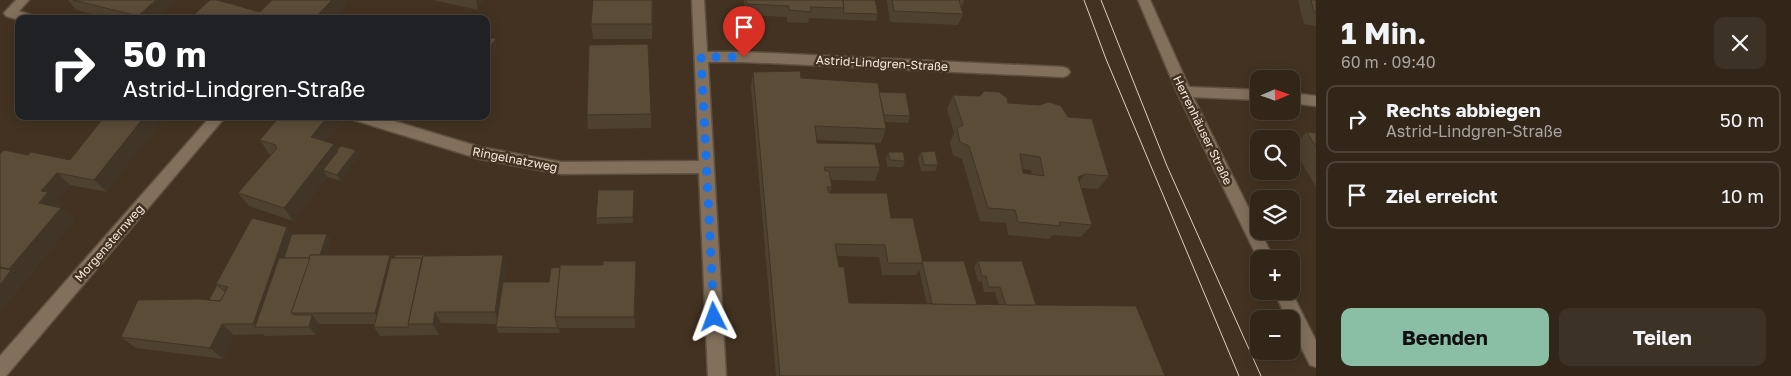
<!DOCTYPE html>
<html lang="de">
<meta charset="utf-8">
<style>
:root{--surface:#322619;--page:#3d3226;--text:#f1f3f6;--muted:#a8a5a2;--line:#4d4338;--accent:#8abfa5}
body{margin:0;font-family:"Golos Text",sans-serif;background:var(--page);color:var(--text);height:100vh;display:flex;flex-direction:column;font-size:19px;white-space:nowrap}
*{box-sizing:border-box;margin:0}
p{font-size:16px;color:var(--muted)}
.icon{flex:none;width:28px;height:28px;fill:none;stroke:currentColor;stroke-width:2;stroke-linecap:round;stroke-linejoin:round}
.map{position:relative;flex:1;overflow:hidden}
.sheet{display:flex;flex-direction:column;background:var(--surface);width:475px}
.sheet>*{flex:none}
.top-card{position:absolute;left:15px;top:15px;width:475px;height:105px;border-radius:10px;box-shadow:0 2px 12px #0003,0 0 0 1px var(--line);background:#202124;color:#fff;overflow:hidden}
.needle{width:32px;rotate:88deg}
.fabs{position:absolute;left:1250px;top:70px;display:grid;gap:10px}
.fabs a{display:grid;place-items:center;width:50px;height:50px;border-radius:10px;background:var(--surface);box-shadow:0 2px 12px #0003,0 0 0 1px var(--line);font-size:25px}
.pin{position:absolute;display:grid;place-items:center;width:42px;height:42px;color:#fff;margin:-51px -21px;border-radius:50% 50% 50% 0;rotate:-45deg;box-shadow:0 0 5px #0007}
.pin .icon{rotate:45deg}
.me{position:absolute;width:55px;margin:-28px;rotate:357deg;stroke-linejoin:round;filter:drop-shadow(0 0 4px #0008)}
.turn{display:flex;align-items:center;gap:18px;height:105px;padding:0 25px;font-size:22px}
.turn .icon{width:65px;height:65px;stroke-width:2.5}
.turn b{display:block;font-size:35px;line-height:42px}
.round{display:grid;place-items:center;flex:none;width:52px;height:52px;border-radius:10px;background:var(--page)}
.headline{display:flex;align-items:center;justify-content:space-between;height:85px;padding:0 25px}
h1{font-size:30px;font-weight:700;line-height:38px}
.button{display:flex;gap:10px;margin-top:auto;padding:10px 25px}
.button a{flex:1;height:58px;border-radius:10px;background:var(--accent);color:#111;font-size:20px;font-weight:700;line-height:58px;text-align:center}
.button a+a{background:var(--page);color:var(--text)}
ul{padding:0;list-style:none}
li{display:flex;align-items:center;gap:15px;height:68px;margin:0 10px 8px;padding:0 15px;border:2px solid var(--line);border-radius:10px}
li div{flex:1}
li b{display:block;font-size:19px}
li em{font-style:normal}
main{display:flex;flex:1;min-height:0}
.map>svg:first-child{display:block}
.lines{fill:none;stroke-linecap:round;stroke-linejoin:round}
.minor-casing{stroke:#5e5040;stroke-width:3}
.minor{fill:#826f5c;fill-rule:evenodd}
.tram{stroke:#dcd0c4;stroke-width:1}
.wall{fill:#4e4130;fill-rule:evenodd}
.shaded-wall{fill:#403527}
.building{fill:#5b4c38;stroke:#403527;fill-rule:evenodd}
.route{stroke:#1a73e8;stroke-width:9;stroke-dasharray:0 16.2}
.labels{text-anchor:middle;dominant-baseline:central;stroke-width:5;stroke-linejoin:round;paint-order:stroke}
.street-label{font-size:12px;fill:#f4e9de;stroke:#433221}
</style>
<main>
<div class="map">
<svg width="1316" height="376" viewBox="0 0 1316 376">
<rect width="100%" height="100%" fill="#433221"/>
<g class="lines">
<g class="minor-casing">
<g id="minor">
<path d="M16 0H29L19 11 33 16 35 19 19 20 6 16 4 13Z"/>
<path d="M692 0H704L707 52H744L1063 67 1068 69 1070 72 1068 75 1063 77 744 62H708L726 376H708L699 173 561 174 480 159 354 120 352 116H377L480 147 561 162 699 161Z"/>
<path d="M1138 0H1150L1189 87 1259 90V100L1193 97 1274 259H1259V261L1177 92Z"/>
<path d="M1291 93 1316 96V106L1291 103Z"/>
<path d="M211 116H226L6 376H0V356Z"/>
<path d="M1274 291H1291L1316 341V367L1310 365 1291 327V319H1287Z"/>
</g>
</g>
<use href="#minor" class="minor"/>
<g class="tram">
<path d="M1084 0 1106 59 1239 376"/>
<path d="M1101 0 1167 166 1261 376"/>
</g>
</g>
<g class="wall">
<path d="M68 0H176L155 19H112L76 10Z"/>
<path d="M433 0H485L478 10Z"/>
<path d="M653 0 652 39H593L591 24Z"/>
<path d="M744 0H875L878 14 876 21 809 18 808 23 787 22V17L745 15Z"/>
<path d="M887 0H964L962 6H960L963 14 958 25 890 22Z"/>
<path d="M1298 0H1316V26L1304 24Z"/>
<path d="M753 72 801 78 879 92 910 116 908 123 885 122 886 129 881 143 817 140V143L880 167 875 181 830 180 832 187 830 193 891 218 922 261 977 305H999L995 292H984L982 282 978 281 974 267 978 261 1036 305 1165 376H776L751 86ZM837 256 879 257 882 275H916L919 270 927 304 849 303 839 267Z"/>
<path d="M953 95 1008 103 1109 176 1098 189 1081 188 1092 225 1081 237 1053 235 1049 239 1008 235 1006 223 980 221 962 159 953 155 950 142 954 133 947 109ZM1022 169 1031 170 1032 175 1023 173Z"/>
<path d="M651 114V128L588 129 587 115Z"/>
<path d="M105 116 107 192 70 185 57 200 62 204 60 207 75 219 0 311V154L28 155 70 160Z"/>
<path d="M280 116H332L338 127 326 142 337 150H356L359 156 341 181 327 177 293 221 249 206 238 193 271 154H269L260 140Z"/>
<path d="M1307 132 1316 133V187L1292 146Z"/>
<path d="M888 152 905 161 903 167H887L886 158Z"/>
<path d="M921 152 938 165 935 171H921L918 158Z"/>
<path d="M634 190 633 223 597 224 596 218Z"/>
<path d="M287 227 292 234H327L331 239 326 255H390L392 258 428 256 503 255 507 267 505 282H549L603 265 636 261V273L635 328H559L560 333H499L496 327 497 324 441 323 439 335 380 336 374 327 375 324H319L316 335 264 336 263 334 234 335 223 359 136 348 121 337 209 300 217 285 216 284Z"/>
</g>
<g class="shaded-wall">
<path d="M156 0H176L155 19H140L138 16Z"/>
<path d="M332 0H346L348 3 333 19H314Z"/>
<path d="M476 0H485L478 10Z"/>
<path d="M496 39 499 50 486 67V52Z"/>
<path d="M145 116H166L107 192 94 180Z"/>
<path d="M328 116H332L338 127 319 151 311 137Z"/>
<path d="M334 144 342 158 323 170 327 177 293 221 284 208Z"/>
<path d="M356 150 359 156 341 181 337 175Z"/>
<path d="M57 173 70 185 57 200 62 204 53 215 39 203 41 191Z"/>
<path d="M1085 174 1075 187 1078 177Z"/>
<path d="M61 208 75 219 25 280 9 269Z"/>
<path d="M287 227 296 240 257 327 253 324Z"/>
<path d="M327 234 331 239 322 267 318 261Z"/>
<path d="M390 255 397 267 383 324 375 313Z"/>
<path d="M503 255 507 267 499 324 495 312Z"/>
<path d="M636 261V273L635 328 634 317Z"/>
<path d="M11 270 25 280 0 311V285Z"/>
<path d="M435 312 441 323 439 335 433 324Z"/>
<path d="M312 315 319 324 316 335 309 327Z"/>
<path d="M222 324 234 335 223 359 210 348Z"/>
</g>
<g class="building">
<path d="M73 0H156L138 16Z"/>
<path d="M210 0H217L260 12 272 0H332L314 19H189Z"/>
<path d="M593 0H652V24H591Z"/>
<path d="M746 0H843L844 8 810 7 811 12 789 10V6L747 4Z"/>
<path d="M843 0H875L878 14 843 13 844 8Z"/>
<path d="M892 0H959L963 14 894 11Z"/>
<path d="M1311 0H1316V13L1314 12Z"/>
<path d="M343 14 360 19H338Z"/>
<path d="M486 36 496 39 486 52Z"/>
<path d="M648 44 651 114 587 115 589 45Z"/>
<path d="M800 71 801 78 878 83 886 129 815 126 817 143 875 144 880 167H824L825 171H829L832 187H827L829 193H887L891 218H913L923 263H888L885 245 835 244 839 267H844L849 303 1136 306 1165 376H780L753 72Z"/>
<path d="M984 91 999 92 1007 98 1008 103 1039 105 1049 102 1061 106 1068 117 1092 119 1109 176 1085 174 1078 177 1092 225 1059 222 1060 226 1018 222 1015 210 988 208 969 146 960 142 957 128 963 125 953 95 980 96ZM1020 154 1040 157 1044 176 1023 173Z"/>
<path d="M879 92 906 93 910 116 884 115Z"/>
<path d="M105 116H145L94 180 57 173 41 191 48 192 39 203 61 208 9 269 0 267V154L4 150 28 155 31 152 70 160Z"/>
<path d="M280 116H328L311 137 334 144 284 208 238 193 277 148 275 147 276 145 260 140Z"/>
<path d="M1307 132 1316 133V147Z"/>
<path d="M341 146 356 150 337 175 323 170 338 151 337 150Z"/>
<path d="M935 151 938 165H924L921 152Z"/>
<path d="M888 152H903L905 161 890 160Z"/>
<path d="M598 190H634L633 217 596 218Z"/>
<path d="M252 218 287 227 253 324H222L210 348 121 337 138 300 199 299 220 301 228 287 216 284Z"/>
<path d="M292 234H327L320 255H310V258H284Z"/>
<path d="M310 255H390L375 313H291Z"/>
<path d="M395 255H428V256H423L422 258H394Z"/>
<path d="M503 255 495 312H435L433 324H408L423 256Z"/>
<path d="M279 258H310L291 313 294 315H312L309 327H255Z"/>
<path d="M391 258H422L408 324 409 327H374Z"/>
<path d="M603 261H636L634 317H555L560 265H603Z"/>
<path d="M922 261H964L977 305 932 304Z"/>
<path d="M978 261H1022L1036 305H1006L1000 287H989L986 276H982Z"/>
<path d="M560 267 555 317 558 328 496 327 503 282H549L551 268Z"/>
<path d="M0 268 11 270 0 285Z"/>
<path d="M217 285 223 290 226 291 220 301 209 300Z"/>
</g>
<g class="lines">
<path class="route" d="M714 317 701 57H744"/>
</g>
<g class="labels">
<g class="street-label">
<text transform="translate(882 63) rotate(3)">Astrid-Lindgren-Straße</text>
<text transform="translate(1203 130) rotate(64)">Herrenhäuser Straße</text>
<text transform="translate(515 159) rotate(11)">Ringelnatzweg</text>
<text transform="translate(109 243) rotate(-49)">Morgensternweg</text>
</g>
</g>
</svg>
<div class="fabs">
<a><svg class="needle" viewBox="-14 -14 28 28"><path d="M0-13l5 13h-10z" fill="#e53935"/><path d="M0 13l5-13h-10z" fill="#a8a5a2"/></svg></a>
<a><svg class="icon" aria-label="search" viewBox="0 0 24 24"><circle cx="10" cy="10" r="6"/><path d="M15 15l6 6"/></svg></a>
<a><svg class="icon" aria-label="layers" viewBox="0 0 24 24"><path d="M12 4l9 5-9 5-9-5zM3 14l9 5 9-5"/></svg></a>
<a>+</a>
<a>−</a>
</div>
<div class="pin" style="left:744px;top:57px;background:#d93025"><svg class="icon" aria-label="arrive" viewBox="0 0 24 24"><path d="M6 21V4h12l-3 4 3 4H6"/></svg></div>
<svg class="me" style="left:714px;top:317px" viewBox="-20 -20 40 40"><path d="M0-17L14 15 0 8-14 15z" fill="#1a73e8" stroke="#fff" stroke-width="4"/></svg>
<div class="top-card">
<div class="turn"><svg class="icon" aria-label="right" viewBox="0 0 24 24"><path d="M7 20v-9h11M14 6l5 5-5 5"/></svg><div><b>50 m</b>Astrid-Lindgren-Straße</div></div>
</div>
</div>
<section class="sheet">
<div class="headline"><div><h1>1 Min.</h1><p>60 m · 09:40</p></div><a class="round"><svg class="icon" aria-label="close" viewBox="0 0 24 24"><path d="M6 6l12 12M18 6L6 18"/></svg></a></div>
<ul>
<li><svg class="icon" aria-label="right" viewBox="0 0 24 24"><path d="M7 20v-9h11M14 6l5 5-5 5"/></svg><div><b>Rechts abbiegen</b><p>Astrid-Lindgren-Straße</p></div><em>50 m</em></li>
<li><svg class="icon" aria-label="arrive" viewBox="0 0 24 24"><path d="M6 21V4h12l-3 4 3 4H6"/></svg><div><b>Ziel erreicht</b></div><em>10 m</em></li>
</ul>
<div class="button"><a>Beenden</a><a>Teilen</a></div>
</section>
</main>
